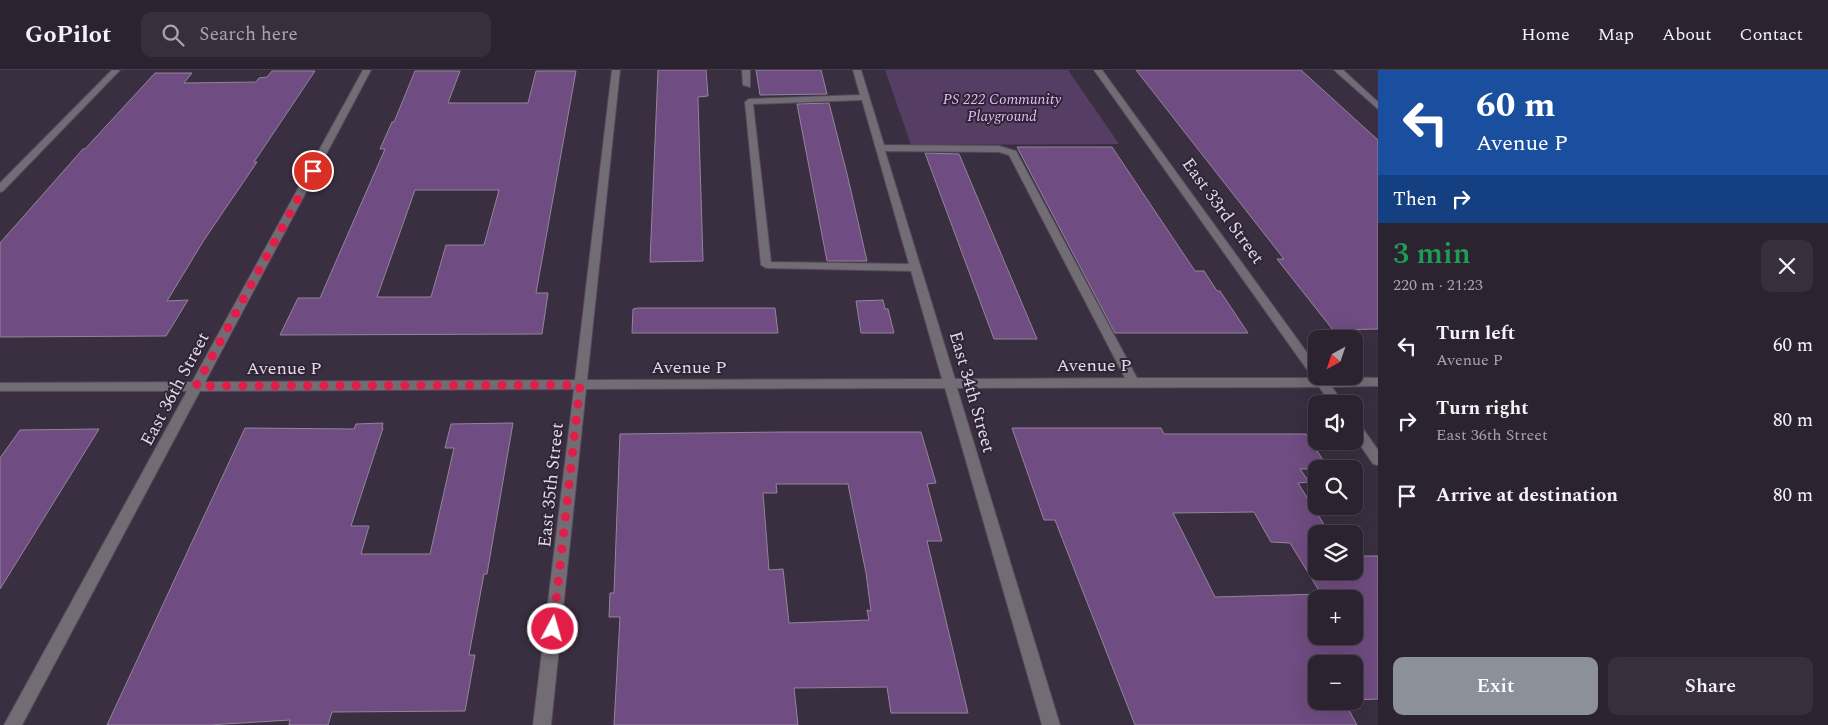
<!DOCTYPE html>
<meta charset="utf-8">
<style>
:root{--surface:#2c2330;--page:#382f3c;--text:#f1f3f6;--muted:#a6a4ab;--line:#48404c;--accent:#8c9099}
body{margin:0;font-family:Spectral,serif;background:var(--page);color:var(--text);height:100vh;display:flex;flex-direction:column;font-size:19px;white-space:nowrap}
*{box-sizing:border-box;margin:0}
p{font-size:16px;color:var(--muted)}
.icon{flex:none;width:28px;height:28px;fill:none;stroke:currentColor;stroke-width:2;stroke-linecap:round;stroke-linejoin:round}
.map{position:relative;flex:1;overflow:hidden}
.details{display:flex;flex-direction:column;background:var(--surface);width:450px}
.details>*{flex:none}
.top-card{background:#1a4fa0;color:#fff;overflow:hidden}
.needle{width:32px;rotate:220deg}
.tools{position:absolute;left:1308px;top:260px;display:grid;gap:10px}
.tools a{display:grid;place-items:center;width:55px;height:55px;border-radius:10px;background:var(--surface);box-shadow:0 5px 20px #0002,0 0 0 1px var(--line);font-size:25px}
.pin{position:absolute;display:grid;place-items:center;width:42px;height:42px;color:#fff;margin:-21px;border:2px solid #fff;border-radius:50%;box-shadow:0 1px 5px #0007}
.me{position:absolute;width:55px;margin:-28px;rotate:6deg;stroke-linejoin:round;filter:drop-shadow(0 0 4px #0008)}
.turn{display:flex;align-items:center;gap:18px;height:105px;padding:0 15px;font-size:22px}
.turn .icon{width:65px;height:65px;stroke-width:2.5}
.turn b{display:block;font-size:35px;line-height:42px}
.then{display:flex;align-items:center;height:48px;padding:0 15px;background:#0003;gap:10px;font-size:19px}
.round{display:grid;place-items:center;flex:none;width:52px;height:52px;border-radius:10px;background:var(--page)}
.headline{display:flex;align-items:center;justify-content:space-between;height:85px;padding:0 15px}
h1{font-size:30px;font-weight:600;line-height:38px;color:#1e9e55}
.action{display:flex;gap:10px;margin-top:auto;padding:10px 15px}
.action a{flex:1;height:58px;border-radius:10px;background:var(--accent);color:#fff;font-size:20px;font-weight:600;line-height:58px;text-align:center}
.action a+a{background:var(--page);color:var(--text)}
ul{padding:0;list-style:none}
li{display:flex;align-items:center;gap:15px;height:75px;padding:0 15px}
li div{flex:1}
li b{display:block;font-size:19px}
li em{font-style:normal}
header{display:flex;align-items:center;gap:30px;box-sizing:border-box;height:70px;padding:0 25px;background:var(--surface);border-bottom:1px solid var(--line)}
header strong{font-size:24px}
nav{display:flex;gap:28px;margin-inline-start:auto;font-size:18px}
.search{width:350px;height:45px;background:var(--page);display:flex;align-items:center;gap:12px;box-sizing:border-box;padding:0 18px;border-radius:10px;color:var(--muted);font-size:19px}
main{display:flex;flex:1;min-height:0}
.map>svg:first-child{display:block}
.green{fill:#563d63}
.building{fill:#6f4c81;stroke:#928599;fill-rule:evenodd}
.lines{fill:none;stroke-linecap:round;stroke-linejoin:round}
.minor-casing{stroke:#554b5b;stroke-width:2}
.minor{fill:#726c75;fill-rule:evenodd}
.route{stroke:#e11d48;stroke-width:9;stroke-dasharray:0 16.2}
.labels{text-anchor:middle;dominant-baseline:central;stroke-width:4;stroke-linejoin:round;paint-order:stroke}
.far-park-label{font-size:15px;font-style:italic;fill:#e5bcfc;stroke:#302536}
.street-label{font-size:18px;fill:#e2dbe6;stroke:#302536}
</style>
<header>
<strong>GoPilot</strong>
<div class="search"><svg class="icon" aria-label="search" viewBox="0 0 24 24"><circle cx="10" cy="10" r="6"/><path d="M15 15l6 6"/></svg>Search here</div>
<nav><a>Home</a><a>Map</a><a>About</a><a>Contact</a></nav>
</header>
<main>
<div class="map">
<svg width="1378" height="655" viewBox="0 0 1378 655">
<rect width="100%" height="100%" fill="#3a2f40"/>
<path class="green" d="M885 0H1068L1119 74 911 75Z"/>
<g class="building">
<path d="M658 0H706L708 26 698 27V29L703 191 650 192Z"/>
<path d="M756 0H821L827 24 760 25Z"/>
<path d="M1136 0H1301L1378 70V259L1333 260 1277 189H1284Z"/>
<path d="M272 1H315L254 92H257L204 170 167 231 188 230 166 266 0 267V173L83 79H85L155 3H192L184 13 256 12 259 8 267 7Z"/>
<path d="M415 1H460L448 33H528L536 1H576L536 223H548L542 264 280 265 298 228H320L385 79H380L392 52H394ZM415 120H499L484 175H446L431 227H377Z"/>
<path d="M829 33 848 108 867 191H827L797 34Z"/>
<path d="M1017 77H1112L1195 201H1204L1217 221H1220L1248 263H1115Z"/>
<path d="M925 83 959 84 1037 269H994Z"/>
<path d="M883 230 885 239H888L894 263H861L856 231Z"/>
<path d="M638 238H775L778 263H632L633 239Z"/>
<path d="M383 353 382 358H383L351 456H369L361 484H430L454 378H445L451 354 513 353 487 504H484L469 585H475L465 641 332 642 328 655H289L290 650 209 655H107L245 358 354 359 356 354Z"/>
<path d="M1012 358H1161L1164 364H1306L1329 399H1300L1309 412 1298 413 1330 464H1316V501H1354V486H1378V629L1354 630V594H1316V631H1344L1357 655H1135L1055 450H1044ZM1254 442 1271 472 1290 473 1321 524 1215 527 1173 443ZM1316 529H1354V566H1316Z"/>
<path d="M99 359 57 427 0 519V388L20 360Z"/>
<path d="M784 362H921L936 413 927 414 942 471H927L968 643H891L887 617 794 618 798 655H614L620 547H609L610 523H614L620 364ZM776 414H848L866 503 871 541 867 540 869 550 789 553 783 499 769 500 763 423H777Z"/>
</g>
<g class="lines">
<g class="minor-casing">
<g id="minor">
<path d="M112 0H120L3 121 0 122V113Z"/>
<path d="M363 0H371L205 312 575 310 612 0H620L587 310 942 309 911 201 766 198 761 195 745 32 749 29 860 25 853 0H861L884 75 999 76 1016 81 1137 308H1313L1094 0H1102L1316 295V306L1378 308V316L1332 317 1344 334H1331L1319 317 957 318 1060 655H1042L945 318 586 319 551 655H533L574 319 200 321 22 655H4L187 321H0V313L192 312ZM862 30 909 194 771 192 753 34ZM885 81 999 82 1009 85 1125 308 955 309Z"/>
<path d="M742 0H750V17L743 15Z"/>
<path d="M1334 0H1343L1378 32V39Z"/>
<path d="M1354 351 1359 353 1378 380V395L1373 394 1354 366Z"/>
</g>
</g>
<use href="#minor" class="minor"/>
</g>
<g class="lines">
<path class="route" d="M313 101 196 316 580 315 553 559"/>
</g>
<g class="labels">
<g class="far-park-label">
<text x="1002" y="29">PS 222 Community<tspan x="1002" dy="17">Playground</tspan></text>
</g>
<g class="street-label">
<text transform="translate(1223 141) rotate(54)">East 33rd Street</text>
<text x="1094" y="295">Avenue P</text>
<text x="689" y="297">Avenue P</text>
<text x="284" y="298">Avenue P</text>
<text transform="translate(175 319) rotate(-62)">East 36th Street</text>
<text transform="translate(972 322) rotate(74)">East 34th Street</text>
<text transform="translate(551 415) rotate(-84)">East 35th Street</text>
</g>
</g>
</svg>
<div class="tools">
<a><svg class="needle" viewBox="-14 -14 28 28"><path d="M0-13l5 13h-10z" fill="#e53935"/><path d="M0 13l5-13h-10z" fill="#a6a4ab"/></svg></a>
<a><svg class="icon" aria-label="sound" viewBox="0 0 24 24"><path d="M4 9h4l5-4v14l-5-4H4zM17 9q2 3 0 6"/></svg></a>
<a><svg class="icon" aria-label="search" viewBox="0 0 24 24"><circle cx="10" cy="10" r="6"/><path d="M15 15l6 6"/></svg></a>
<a><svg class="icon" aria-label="layers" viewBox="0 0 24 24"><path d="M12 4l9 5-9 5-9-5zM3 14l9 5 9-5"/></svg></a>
<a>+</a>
<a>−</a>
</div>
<div class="pin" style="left:313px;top:101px;background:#d93025"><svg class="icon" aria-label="arrive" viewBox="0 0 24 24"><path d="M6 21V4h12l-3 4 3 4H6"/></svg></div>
<svg class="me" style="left:553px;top:559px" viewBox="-20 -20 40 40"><circle r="17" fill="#e11d48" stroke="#fff" stroke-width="3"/><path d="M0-11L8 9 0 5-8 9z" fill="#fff"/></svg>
</div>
<section class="details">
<div class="top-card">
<div class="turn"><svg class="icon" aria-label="left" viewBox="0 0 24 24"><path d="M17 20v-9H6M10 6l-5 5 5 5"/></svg><div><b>60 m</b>Avenue P</div></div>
<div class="then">Then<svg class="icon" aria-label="right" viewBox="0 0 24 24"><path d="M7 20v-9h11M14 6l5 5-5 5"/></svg></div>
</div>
<div class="headline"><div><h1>3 min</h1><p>220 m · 21:23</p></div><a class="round"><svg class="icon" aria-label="close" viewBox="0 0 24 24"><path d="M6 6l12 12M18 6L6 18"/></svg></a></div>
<ul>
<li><svg class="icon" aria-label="left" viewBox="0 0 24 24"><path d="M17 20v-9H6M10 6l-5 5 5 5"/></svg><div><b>Turn left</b><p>Avenue P</p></div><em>60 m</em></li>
<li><svg class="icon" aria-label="right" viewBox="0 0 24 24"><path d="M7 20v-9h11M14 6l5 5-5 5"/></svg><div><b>Turn right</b><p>East 36th Street</p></div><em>80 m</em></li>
<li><svg class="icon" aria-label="arrive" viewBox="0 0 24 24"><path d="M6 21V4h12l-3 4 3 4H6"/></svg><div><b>Arrive at destination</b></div><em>80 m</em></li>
</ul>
<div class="action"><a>Exit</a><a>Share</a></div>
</section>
</main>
